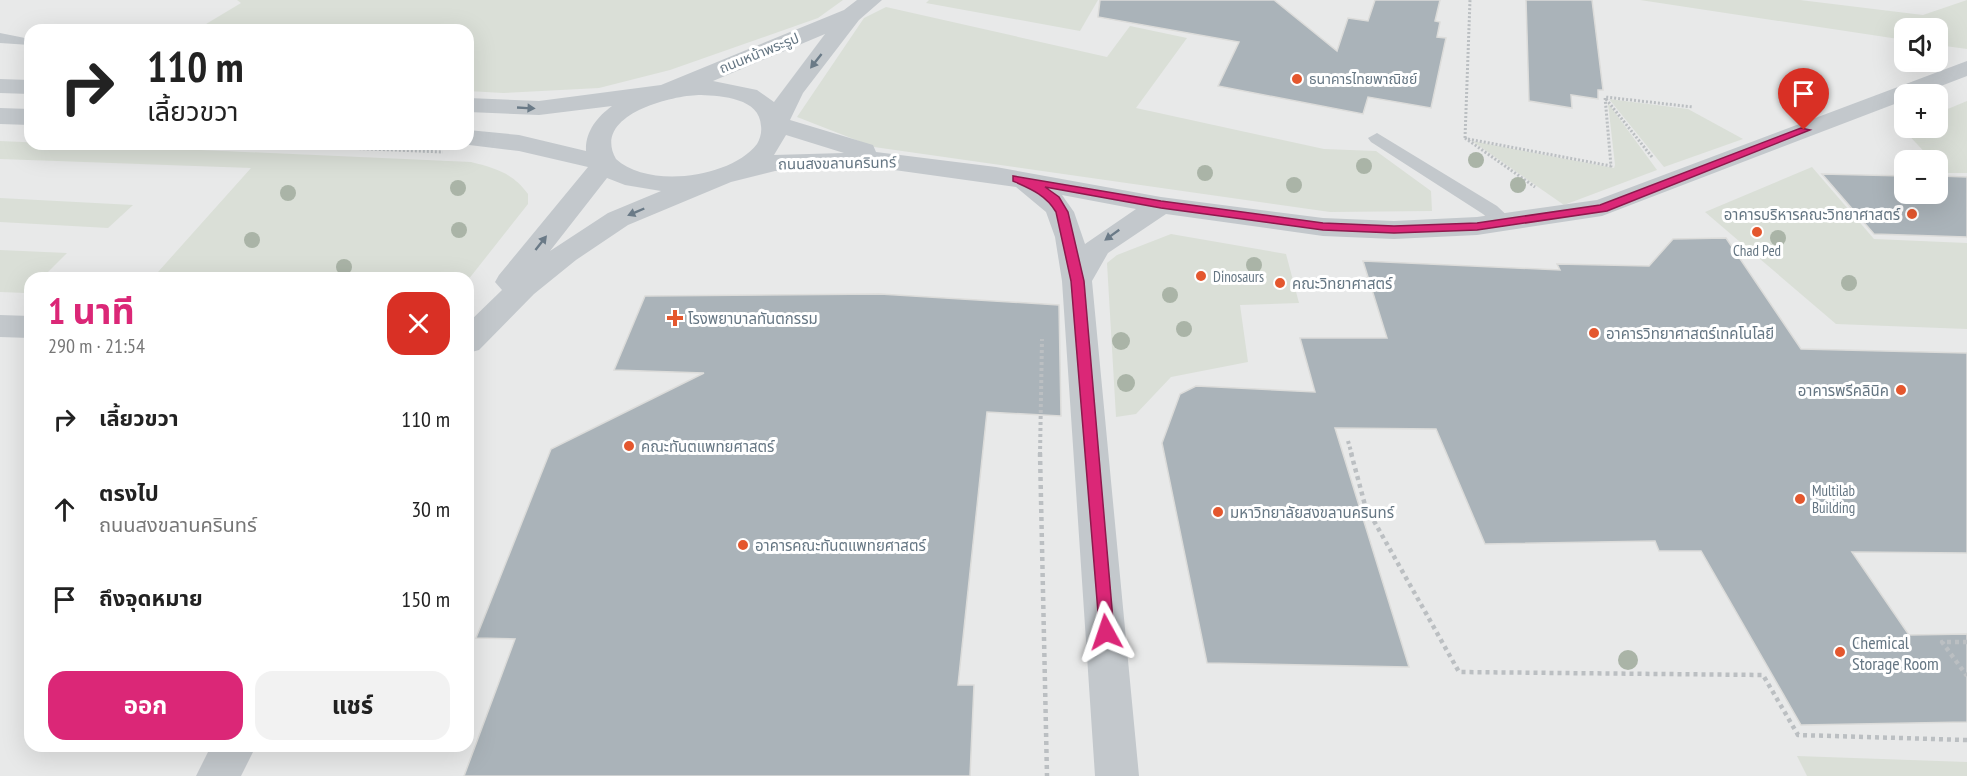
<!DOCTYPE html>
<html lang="th">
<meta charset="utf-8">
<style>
:root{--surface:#fff;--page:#f2f2f2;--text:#222;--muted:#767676;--accent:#db2777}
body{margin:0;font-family:"PT Sans Narrow","Noto Sans Thai",sans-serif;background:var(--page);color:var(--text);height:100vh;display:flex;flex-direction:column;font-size:22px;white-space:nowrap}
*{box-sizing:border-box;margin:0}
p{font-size:20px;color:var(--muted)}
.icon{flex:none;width:33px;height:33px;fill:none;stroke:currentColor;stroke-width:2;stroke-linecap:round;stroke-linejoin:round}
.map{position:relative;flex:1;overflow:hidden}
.sheet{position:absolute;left:24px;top:272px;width:450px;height:480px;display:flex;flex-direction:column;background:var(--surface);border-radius:18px;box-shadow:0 6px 24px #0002}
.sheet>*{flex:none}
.hud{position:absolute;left:24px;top:24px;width:450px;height:126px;border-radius:18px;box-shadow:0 6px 24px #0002;background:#fff;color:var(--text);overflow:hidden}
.controls{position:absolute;left:1894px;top:18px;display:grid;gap:12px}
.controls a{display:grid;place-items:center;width:54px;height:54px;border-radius:12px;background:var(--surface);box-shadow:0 6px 24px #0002;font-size:30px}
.pin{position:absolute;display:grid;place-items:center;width:51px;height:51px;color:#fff;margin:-62px -26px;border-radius:50% 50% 50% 0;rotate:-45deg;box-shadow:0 0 6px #0007}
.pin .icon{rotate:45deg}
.me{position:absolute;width:66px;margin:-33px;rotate:355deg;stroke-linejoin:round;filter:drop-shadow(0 0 4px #0008)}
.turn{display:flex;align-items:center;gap:21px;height:126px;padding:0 24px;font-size:27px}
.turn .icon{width:78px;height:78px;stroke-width:2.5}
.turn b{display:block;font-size:42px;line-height:51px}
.round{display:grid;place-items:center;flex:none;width:63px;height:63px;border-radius:18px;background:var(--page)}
.overview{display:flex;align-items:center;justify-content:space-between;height:102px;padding:0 24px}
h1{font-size:36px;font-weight:700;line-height:45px;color:var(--accent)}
.cta{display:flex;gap:12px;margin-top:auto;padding:12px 24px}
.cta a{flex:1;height:69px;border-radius:18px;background:var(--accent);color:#fff;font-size:24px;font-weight:700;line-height:69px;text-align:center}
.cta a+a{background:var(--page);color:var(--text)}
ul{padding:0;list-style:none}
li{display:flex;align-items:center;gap:18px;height:90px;padding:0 24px}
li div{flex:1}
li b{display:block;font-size:22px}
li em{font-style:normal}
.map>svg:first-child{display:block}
.built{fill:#e8e9e9;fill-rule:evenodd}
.green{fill:#dadfd7}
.building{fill:#aab3b9;stroke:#dcdcda;stroke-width:1.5}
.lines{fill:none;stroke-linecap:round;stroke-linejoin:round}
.path-far2{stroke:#bbbfc2;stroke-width:3;stroke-dasharray:2 2;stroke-linecap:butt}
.path-far1{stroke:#bbbfc2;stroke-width:4;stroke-dasharray:3 3;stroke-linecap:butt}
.path{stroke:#bbbfc2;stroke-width:4.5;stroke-dasharray:4 4;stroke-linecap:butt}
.lane{fill:#c3c8cc;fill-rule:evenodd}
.street{fill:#c3c8cc;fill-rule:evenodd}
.tree{fill:#aab4a7}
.oneway{fill:#6a7a87}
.route{fill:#db2777;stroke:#8e194d;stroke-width:1.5}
.poi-dot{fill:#e4572e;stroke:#fff;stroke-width:2}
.labels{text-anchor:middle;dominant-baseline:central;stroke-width:6;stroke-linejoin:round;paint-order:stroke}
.far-street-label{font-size:14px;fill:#657683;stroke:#fff}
.far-poi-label{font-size:14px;fill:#657683;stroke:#fff;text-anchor:start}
.street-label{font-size:15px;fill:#657683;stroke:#fff}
.poi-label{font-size:15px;fill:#657683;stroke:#fff;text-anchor:start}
.near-poi-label{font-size:18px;fill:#657683;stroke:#fff;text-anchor:start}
</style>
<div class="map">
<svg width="1967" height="776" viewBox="0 0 1967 776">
<rect width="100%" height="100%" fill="#fafaf8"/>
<path class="built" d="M0 0H1967V776H0ZM1905 28H1938V62H1905ZM30 30H468V144H30ZM1905 94H1938V128H1905ZM1905 160H1938V194H1905ZM30 278H468V746H30Z"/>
<g class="green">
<path d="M237 0H843L818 18 670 70 599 88 503 93 468 91V30H196L241 3Z"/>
<path d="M929 0H1098L1080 31 926 3Z"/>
<path d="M1640 0H1800L1923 15 1967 0V49L1938 45V28H1905V40Z"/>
<path d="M886 7 1107 57 1130 26 1187 38 1136 108 1324 149 1376 151 1431 191 1432 211 1330 212 874 147 797 117 864 18Z"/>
<path d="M1609 99 1688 109 1743 139 1664 167Z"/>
<path d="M1967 101V173H1944L1938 166V160H1932L1902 128H1938V113Z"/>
<path d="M1608 103 1657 170 1564 205 1472 141 1614 168 1615 165Z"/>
<path d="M0 141 471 162C495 168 513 173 528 194V204L468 280V278L314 277 158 272 251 168 0 159Z"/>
<path d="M1812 167 1874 239 1967 243V329L1836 324 1705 212Z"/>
<path d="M0 198 133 205 108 228 0 222Z"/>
<path d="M1171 234 1286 254 1299 303 1240 305 1248 362 1171 377 1136 414 1116 417 1107 263 1117 255Z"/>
<path d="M0 250 67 253 43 277 30 278V290L26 293 0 292Z"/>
<path d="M1797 756 1967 762V776H1807Z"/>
</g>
<g class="building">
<path d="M1100 0H1274L1337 51 1348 18 1368 21 1375 0H1440L1435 21 1440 22 1437 37 1446 38 1431 108 1368 97 1363 114 1218 86 1239 42 1098 17Z"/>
<path d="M1526 0H1592L1603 90H1598V99L1571 95 1572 108 1529 101Z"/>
<path d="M1822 174 1905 176V194H1938V176L1967 177V237L1874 234Z"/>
<path d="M1726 238 1801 349 1967 353V553L1852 552 1909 635 1967 634V722L1801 725 1701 551H1659L1655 541 1485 544 1436 429 1335 428 1409 667 1207 663 1162 443 1180 394 1196 386 1315 392 1300 338H1387L1363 261 1560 270 1557 264 1649 266 1673 239Z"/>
<path d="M880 294 1059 305 1061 416 987 412 958 685H974L970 776H464L515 639 476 638 551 449 704 373 614 370 645 296Z"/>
</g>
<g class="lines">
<g class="path-far2">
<path d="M1606 99 1652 157"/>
<path d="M1465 138 1535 187"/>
<path d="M1465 138 1470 0"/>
<path d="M1468 139 1611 166 1605 97 1693 107"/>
<path d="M247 144 443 152"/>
</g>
<g class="path-far1">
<path d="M1348 441 1352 455"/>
<path d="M1040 455 1042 339"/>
</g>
<g class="path">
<path d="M1040 453 1047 776"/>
<path d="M1351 453 1365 505 1459 672 1763 675 1798 735 1967 740"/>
<path d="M1967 642H1942L1967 676"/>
</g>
<g class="lane">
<path d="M0 33 30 39V45L0 43Z"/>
<path d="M1377 133 1497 206 1515 223 1512 227H1498L1483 214 1371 142 1368 138Z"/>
</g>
<g class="street">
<path d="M857 0H882L859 20 803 93 790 120 873 145 876 152 996 167 1161 197 1323 218 1394 221 1477 217 1597 200 1967 61V76L1920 94H1905V100L1602 216 1477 235 1394 239 1323 236 1166 214 1108 253 1092 281 1139 776H1095L1062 281 1055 237 1046 212 1016 187 880 168 775 171 731 182 628 225 576 260 534 294 479 350 468 353V323L502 290 495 282 499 275 588 167 519 151 461 144H468V130L519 135 586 151C585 132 597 117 612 106L539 115 468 112V98L539 101 661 85 844 10ZM825 34 774 102 757 90 713 81ZM701 95C722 96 760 98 761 126 762 132 760 139 757 144 731 178 648 189 616 159 591 115 672 95 701 95ZM786 135 844 153 774 155ZM607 178 625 185 661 191 608 213 550 251ZM1062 195 1136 209 1085 244 1074 212Z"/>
<path d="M0 79 30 80V94L0 93Z"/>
<path d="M0 108 30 109V125L0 124Z"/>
<path d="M0 315 30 316V338L0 337Z"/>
<path d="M211 746H256L241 776H196Z"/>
</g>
</g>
<g class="tree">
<circle cx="1476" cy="160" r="8"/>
<circle cx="1364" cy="166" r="8"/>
<circle cx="1205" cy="173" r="8"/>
<circle cx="1294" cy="185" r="8"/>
<circle cx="1518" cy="185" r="8"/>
<circle cx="458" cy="188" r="8"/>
<circle cx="288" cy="193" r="8"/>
<circle cx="459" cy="230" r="8"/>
<circle cx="1778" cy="238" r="8"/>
<circle cx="252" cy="240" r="8"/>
<circle cx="1254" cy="265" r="8"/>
<circle cx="344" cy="267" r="8"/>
<circle cx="1849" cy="283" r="8"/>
<circle cx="1170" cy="295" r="8"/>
<circle cx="1184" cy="329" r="8"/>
<circle cx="1121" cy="341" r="9"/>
<circle cx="1126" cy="383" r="9"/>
<circle cx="1628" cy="660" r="10"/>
</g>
<defs><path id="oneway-solid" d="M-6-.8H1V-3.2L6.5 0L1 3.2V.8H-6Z" transform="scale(1.5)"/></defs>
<g class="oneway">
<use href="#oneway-solid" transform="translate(816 61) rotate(128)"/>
<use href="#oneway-solid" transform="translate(526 108) rotate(3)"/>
<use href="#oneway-solid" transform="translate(636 212) rotate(157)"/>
<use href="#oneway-solid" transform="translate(1112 235) rotate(144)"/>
<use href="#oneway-solid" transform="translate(541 243) rotate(-52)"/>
</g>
<path class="route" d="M1801 128 1810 130 1607 211 1477 230 1394 233 1323 230 1161 208 1045 187 1059 197 1068 212 1084 281 1114 632 1112 637 1106 640 1100 637 1071 281 1056 212C1046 195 1031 189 1013 181V176L1161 201 1323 223 1394 226 1477 223 1600 205Z"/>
<g class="poi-dot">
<circle cx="1297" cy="79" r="6"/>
<circle cx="1912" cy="214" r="6"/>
<circle cx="1757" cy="232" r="6"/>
<circle cx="1201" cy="276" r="6"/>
<circle cx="1280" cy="283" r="6"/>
<path d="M672 309h6v6h6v6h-6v6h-6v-6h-6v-6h6z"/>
<circle cx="1594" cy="333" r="6"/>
<circle cx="1901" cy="390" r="6"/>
<circle cx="629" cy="446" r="6"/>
<circle cx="1800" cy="499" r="6"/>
<circle cx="1218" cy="512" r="6"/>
<circle cx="743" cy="545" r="6"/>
<circle cx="1840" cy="652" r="6"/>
</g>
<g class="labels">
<g class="far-street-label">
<text transform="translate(759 53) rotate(-22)">ถนนหน้าพระรูป</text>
</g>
<g class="far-poi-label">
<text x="1309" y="79">ธนาคารไทยพาณิชย์</text>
</g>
<g class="street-label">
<text transform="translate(837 163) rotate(-1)">ถนนสงขลานครินทร์</text>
</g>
<g class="poi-label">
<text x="1900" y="214" text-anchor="end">อาคารบริหารคณะวิทยาศาสตร์</text>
<text x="1757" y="250" text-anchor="middle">Chad Ped</text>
<text x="1213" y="276">Dinosaurs</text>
<text x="1292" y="283">คณะวิทยาศาสตร์</text>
<text x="688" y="318">โรงพยาบาลทันตกรรม</text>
<text x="1606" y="333">อาคารวิทยาศาสตร์เทคโนโลยี</text>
<text x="1889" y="390" text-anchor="end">อาคารพรีคลินิค</text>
<text x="641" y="446">คณะทันตแพทยศาสตร์</text>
<text x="1812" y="490">Multilab<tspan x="1812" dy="17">Building</tspan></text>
<text x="1230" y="512">มหาวิทยาลัยสงขลานครินทร์</text>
<text x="755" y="545">อาคารคณะทันตแพทยศาสตร์</text>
</g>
<g class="near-poi-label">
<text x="1852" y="642">Chemical<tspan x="1852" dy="21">Storage Room</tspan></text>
</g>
</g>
</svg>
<div class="controls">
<a><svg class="icon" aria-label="sound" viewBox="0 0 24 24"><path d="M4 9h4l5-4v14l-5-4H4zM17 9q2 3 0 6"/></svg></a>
<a>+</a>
<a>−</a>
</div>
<div class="pin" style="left:1804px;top:130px;background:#d93025"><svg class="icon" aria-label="arrive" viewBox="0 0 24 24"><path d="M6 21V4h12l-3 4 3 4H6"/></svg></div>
<svg class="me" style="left:1106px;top:632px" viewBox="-20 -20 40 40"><path d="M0-17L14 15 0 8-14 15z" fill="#db2777" stroke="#fff" stroke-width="4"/></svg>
<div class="hud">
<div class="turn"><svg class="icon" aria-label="right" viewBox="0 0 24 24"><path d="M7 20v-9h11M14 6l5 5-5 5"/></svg><div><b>110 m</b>เลี้ยวขวา</div></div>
</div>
<section class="sheet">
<div class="overview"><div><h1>1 นาที</h1><p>290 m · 21:54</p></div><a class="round" style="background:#d93025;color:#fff"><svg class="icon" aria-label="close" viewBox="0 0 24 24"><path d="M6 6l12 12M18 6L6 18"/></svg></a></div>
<ul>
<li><svg class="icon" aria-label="right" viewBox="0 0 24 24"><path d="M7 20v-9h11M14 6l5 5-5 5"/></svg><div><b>เลี้ยวขวา</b></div><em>110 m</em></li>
<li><svg class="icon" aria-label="ahead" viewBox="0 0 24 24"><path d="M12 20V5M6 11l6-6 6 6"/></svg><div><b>ตรงไป</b><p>ถนนสงขลานครินทร์</p></div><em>30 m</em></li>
<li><svg class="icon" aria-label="arrive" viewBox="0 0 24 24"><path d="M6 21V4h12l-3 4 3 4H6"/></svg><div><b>ถึงจุดหมาย</b></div><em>150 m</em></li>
</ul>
<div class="cta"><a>ออก</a><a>แชร์</a></div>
</section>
</div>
